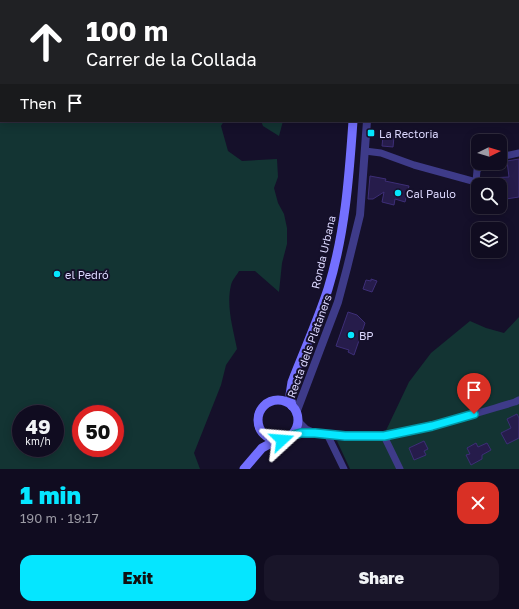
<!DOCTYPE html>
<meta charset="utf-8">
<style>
:root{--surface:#100c20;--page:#191529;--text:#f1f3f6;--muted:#9c9ba5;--line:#302c3e;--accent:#05e6ff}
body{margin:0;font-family:"Golos Text",sans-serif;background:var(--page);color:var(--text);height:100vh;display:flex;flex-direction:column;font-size:15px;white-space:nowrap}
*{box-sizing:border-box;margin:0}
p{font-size:13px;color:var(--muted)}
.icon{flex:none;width:22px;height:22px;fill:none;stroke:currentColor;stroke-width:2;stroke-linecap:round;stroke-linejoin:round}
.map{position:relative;height:469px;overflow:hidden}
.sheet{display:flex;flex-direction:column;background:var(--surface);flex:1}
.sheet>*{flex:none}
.hud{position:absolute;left:0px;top:0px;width:519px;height:122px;box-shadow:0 2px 10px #0003,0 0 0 1px var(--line);background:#202124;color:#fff;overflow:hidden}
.needle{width:26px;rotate:85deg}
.tools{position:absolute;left:471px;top:134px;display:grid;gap:8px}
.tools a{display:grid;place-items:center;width:36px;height:36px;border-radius:8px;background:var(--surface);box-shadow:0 2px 10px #0003,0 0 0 1px var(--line);font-size:20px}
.speed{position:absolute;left:12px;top:405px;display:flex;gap:8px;font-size:20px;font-weight:700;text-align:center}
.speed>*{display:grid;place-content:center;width:52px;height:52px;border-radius:50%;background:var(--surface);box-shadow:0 2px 10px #0003,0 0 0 1px var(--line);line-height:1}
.speed small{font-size:10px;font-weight:400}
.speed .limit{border:6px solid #d22;background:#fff;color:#111}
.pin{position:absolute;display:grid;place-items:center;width:34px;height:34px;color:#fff;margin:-41px -17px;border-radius:50% 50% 50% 0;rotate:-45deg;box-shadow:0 0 4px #0007}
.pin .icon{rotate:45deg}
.me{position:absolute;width:44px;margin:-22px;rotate:71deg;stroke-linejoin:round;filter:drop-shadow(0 0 3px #0008)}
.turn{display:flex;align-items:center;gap:14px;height:84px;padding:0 20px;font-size:18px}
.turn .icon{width:52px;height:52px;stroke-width:2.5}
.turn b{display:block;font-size:28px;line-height:34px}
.then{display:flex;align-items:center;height:38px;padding:0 20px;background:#0003;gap:8px;font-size:15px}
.round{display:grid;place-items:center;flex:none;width:42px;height:42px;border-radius:12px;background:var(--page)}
.head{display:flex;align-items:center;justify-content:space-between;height:68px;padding:0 20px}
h1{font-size:24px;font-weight:800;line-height:30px;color:var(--accent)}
.primary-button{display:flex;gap:8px;margin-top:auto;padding:8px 20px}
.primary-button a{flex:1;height:46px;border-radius:12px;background:var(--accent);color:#111;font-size:16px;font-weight:800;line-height:46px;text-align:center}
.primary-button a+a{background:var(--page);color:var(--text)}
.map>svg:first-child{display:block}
.green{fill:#133433;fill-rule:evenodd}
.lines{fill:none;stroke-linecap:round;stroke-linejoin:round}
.stream{stroke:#0c244d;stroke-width:2}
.building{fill:#261c4b;stroke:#3d2e77}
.minor{stroke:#3e3b89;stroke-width:7}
.tertiary{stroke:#3e3b89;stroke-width:8}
.secondary{stroke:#7470ff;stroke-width:9}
.route-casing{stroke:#0396a6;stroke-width:10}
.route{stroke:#05e6ff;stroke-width:7}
.poi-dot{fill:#05e6ff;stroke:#15102a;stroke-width:1.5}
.labels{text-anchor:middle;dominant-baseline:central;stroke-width:4;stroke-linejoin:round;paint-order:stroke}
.poi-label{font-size:11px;fill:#ddd9ff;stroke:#15102a;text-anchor:start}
.street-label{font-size:11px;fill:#ddd9ff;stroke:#15102a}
</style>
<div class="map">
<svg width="519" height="469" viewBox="0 0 519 469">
<rect width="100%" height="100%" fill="#15102a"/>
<g class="green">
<path d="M151 0H269L150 1Z"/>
<path d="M0 25 1 121H224L221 126 228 151 242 161 277 159 278 177 274 188 278 203 284 214 287 228V244L282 263 279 292 255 271H239C237 275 232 280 231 285 226 306 233 328 237 349L226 365 221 385 194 453 200 469H0ZM21 414H55V448H21ZM81 414H115V448H81Z"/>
<path d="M261 121H283L279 136 263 126Z"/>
<path d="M519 317V469H350L337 441H381L409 382 431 353 470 321 486 328 504 333Z"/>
</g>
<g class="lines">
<g class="stream">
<path d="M168 1 170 0"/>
<path d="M0 30H1"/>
</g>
</g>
<g class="building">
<path d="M383 136 394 137 393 147 382 146Z"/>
<path d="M519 159V197L506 199 505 191H500V185H489L490 178 509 177 507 161Z"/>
<path d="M370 176 386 179 385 181 409 186 405 202 395 199 394 205 382 202 384 192 373 199H368Z"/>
<path d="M371 279 377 281 372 292 363 289 366 280 371 281Z"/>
<path d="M348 312 357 315 365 323 354 355 348 352 349 350 336 346Z"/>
<path d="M517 414 519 418V438L507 444 501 433 511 428 507 419Z"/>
<path d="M424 441 428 449 424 451 426 455 414 460 409 448Z"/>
<path d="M476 443 478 447 487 443 491 450 482 455V459L471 465 466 455 470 454 467 448Z"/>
</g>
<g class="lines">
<g class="minor">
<path d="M365 151 381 153 414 165 476 182 477 170 485 163"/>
<path d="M500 157 519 153"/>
<path d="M476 182 477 206"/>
<path d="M298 421 306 429 313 432"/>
<path d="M327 434 344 469"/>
<path d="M290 436C321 429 353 439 385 436 394 435 403 432 412 430 447 423 481 412 515 402L519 400"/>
<path d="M384 436 400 469"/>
</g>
<g class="tertiary">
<path d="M377 1V0"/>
<path d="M296 413 338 302 347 268 360 215 367 121"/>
</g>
<g class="secondary">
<path d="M363 1V0"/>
<circle cx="278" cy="420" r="20"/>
<path d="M292 406 290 395 292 382C304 351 318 320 328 289 345 234 349 178 353 121"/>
<path d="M244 469 262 448 277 440"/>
</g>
</g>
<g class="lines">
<g class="route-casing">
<path id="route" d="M282 440 290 436 301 433H315L345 436H384L432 426 474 414"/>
</g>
<use href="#route" class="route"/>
</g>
<g class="poi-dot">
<rect x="367" y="129" width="8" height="8" rx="2"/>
<circle cx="398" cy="193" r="4"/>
<circle cx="57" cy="274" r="4"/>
<circle cx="351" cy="335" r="4"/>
</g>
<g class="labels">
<g class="poi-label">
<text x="379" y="133">La Rectoria</text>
<text x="406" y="193">Cal Paulo</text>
<text x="65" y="274">el Pedró</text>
<text x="359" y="335">BP</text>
</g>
<g class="street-label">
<text transform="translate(323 252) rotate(-77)">Ronda Urbana</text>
<text transform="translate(309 346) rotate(-70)">Recta dels Plataners</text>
</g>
</g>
</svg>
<div class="tools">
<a><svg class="needle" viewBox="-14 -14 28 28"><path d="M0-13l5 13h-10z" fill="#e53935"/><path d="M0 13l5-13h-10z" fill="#9c9ba5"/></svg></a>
<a><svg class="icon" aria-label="search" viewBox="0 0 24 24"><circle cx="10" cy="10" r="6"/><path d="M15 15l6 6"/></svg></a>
<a><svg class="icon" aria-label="layers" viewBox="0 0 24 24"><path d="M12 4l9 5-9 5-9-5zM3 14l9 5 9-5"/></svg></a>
</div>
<div class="speed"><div>49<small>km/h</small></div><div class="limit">50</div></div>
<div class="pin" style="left:474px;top:414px;background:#d93025"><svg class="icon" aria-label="arrive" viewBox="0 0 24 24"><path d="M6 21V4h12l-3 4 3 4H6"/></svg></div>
<svg class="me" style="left:282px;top:440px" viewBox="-20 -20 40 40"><path d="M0-17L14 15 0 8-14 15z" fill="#05e6ff" stroke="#fff" stroke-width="4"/></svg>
<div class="hud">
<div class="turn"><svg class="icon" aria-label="ahead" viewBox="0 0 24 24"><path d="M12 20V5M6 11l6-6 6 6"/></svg><div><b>100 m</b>Carrer de la Collada</div></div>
<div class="then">Then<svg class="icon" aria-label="arrive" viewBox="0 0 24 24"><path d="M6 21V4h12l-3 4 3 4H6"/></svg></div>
</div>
</div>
<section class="sheet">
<div class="head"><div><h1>1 min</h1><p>190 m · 19:17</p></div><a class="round" style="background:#d93025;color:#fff"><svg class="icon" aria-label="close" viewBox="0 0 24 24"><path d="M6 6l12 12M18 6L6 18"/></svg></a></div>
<div class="primary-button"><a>Exit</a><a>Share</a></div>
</section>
